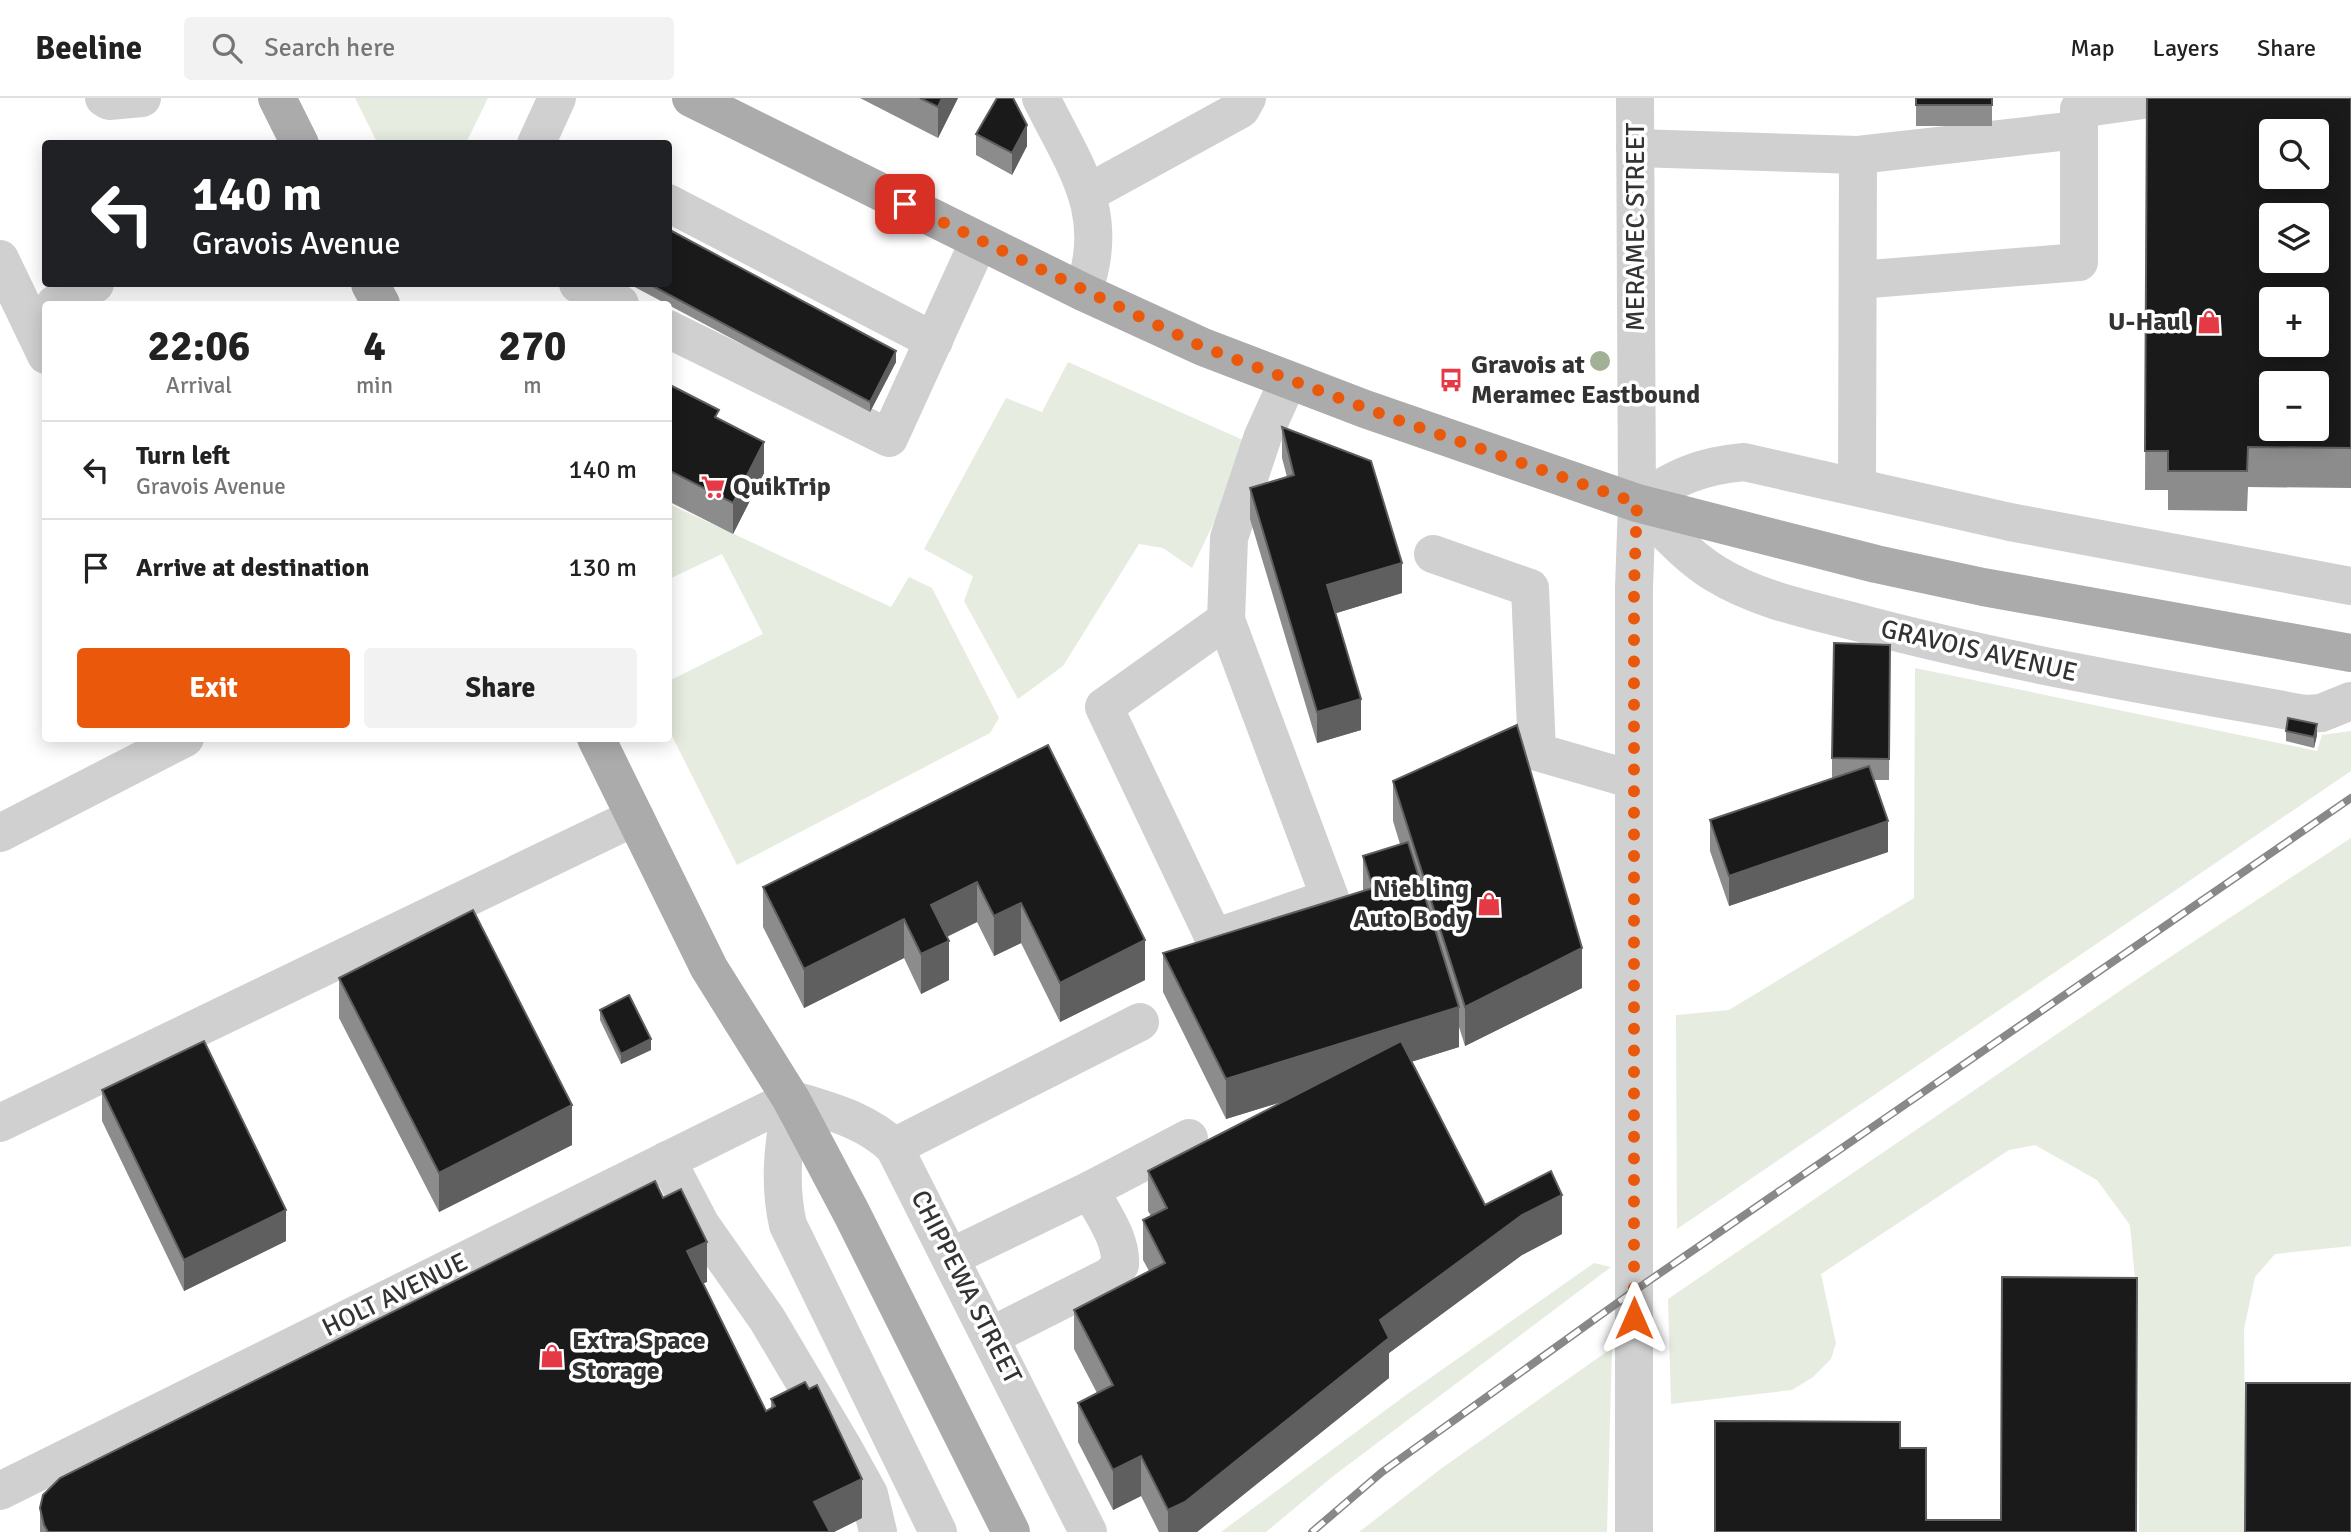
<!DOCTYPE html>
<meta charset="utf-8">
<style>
:root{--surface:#fff;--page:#f2f2f2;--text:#222;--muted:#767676;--line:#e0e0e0;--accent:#ea580c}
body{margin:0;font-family:Signika,sans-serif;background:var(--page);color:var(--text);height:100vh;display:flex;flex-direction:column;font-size:26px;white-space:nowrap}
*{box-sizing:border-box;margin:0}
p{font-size:23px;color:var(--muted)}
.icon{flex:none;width:38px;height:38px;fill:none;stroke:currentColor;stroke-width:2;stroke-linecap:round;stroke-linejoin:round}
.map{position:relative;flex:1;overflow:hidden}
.panel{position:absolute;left:42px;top:203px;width:630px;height:441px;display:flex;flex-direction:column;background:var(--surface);border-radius:7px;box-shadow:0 4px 18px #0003}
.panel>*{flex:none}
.hud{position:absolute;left:42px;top:42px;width:630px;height:147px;border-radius:7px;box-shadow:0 4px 18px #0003;background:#202124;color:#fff;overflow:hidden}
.tools{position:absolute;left:2259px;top:21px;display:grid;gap:14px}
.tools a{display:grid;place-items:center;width:70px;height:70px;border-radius:7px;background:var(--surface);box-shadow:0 4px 18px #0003;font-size:35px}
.pin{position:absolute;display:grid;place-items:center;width:60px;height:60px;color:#fff;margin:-30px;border-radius:14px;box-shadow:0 4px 10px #0006}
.me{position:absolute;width:77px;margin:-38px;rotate:0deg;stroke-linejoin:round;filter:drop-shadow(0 0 5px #0008)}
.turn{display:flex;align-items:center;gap:24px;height:147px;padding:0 35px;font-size:32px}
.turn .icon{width:91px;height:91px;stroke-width:2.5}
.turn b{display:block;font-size:49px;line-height:60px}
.eta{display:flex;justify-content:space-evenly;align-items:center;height:119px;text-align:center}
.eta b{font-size:42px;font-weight:700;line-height:49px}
.button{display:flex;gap:14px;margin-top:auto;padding:14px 35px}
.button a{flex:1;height:80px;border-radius:7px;background:var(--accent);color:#fff;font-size:28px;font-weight:700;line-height:80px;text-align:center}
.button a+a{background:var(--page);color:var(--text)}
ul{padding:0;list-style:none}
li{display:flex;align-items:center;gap:21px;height:98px;padding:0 35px;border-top:2px solid var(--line)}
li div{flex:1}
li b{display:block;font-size:26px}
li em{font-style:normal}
header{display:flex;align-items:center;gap:42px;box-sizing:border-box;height:98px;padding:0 35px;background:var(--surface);border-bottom:2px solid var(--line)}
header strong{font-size:33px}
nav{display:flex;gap:38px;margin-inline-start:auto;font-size:24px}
.search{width:490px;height:63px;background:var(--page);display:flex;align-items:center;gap:18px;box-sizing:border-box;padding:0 24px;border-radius:7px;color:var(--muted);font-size:26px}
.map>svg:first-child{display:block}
.green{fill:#e6ecdf}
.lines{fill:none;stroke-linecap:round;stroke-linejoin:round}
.minor{stroke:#d0d0d0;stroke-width:38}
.major{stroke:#ababab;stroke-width:38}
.rail-casing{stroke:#888;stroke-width:8}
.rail{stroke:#fff;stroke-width:5;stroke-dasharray:16;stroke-linecap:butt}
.tree{fill:#a2b095}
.wall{fill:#8c8c8c}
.shaded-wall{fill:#5f5f5f}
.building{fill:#1a1a1a;stroke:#5f5f5f;stroke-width:2;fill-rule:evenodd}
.route{stroke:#ea580c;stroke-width:12;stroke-dasharray:0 21.6}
.labels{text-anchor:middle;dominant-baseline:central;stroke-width:7;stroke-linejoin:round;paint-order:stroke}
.street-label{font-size:26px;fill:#333;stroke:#fff}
.poi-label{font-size:26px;font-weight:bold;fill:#333;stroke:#fff;text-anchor:start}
</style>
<header>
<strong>Beeline</strong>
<div class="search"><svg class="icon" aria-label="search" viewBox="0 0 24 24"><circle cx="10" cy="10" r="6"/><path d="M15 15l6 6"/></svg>Search here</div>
<nav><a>Map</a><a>Layers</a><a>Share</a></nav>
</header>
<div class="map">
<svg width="2351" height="1434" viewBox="0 0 2351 1434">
<rect width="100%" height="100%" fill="#fff"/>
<g class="green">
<path d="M355 0H488L466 45 378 46Z"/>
<path d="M1068 264 1252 346 1192 470 1163 450 1139 446 1063 568 1018 601 964 503 973 478 924 451 1006 300 1042 314Z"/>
<path d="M669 406 891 509 909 479 932 490 999 620 990 635 737 767 669 632V583L763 536 722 456 669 481Z"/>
<path d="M1915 570 2317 653 2322 637 2351 633V673L1677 1131 1676 917 1729 912 1914 800Z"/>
<path d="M2351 740V1148L2275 1156 2255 1179 2244 1231 2246 1434H2139L2138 1214 2130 1127 2097 1082 2035 1047 2009 1052 1821 1176 1836 1245 1831 1261 1813 1279 1792 1292 1671 1306 1668 1201 2158 867Z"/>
<path d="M1594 1165 1611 1169 1332 1379 1266 1434H1221L1406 1297Z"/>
<path d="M1612 1250 1607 1434H1359L1442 1370Z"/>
</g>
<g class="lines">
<g class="minor">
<path d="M104 0 109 3 142 0"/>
<path d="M1041 0C1075 69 1112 115 1083 194"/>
<path d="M536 46 557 0"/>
<path d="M1635 50 1858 57 1857 387"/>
<path d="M1858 57 2078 32"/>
<path d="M1088 95 1241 11 1247 0"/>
<path d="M668 105 934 243"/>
<path d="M0 161 46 257"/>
<path d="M1858 182 2079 164V11L2157 0"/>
<path d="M578 186 620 206"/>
<path d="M55 206 95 186"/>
<path d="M668 231 889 340 979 143"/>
<path d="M1637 405C1662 429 1686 458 1716 476 1762 504 1816 513 1867 527 2012 565 2158 590 2306 616L2321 615 2351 603"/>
<path d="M1637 405C1675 380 1698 368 1744 364L2010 424 2351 488"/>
<path d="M1433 456 1530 490 1537 654 1634 682"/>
<path d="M1226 522 1104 609 1214 840 1330 800 1226 522 1229 440 1263 338 1288 283"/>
<path d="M0 735 185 640"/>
<path d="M791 1001C828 1013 865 1021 894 1049L1088 1434"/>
<path d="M791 1001C784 1045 778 1083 788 1127L938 1434"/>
<path d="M0 1025 635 719"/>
<path d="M894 1049 1140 924"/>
<path d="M667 1062 701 1127 767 1221 844 1351 869 1396 878 1434"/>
<path d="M1090 1092 1189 1040"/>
<path d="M951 1159 1090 1092C1102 1115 1122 1141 1120 1167L1110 1178 991 1238"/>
<path d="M0 1393 791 1001"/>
<path d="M1634 1434V490L1637 405 1635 0"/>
</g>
<g class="major">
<path d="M277 0 300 46"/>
<path d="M691 0 1083 194 1203 249 1365 311 1637 405 1876 466 1983 489 2351 555"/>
<path d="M370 186 381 206"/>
<path d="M596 640 709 870 791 1001 852 1116 1011 1434"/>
</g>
<g class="rail-casing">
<path id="rail" d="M1312 1434 1382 1374 1634 1193 2351 700"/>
</g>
<use href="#rail" class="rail"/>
</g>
<circle class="tree" cx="1600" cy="263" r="10"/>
<g class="wall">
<path d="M860 0H958L938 40Z"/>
<rect x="1916" y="0" width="76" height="28"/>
<path d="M2147 0H2351V390L2248 389 2247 413 2168 412V392H2145Z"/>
<path d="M976 36 1027 48 1012 77 976 57Z"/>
<path d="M629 186H668L896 264 870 314Z"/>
<path d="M668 286 719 321 764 375 733 436 668 403Z"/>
<path d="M1282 329 1402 495 1336 515 1361 632 1317 645 1250 421V390L1287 379 1282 360Z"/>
<path d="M1890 547 1889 682H1873L1888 754 1729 808 1710 753V722L1832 681V660Z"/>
<path d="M2286 633 2317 637 2314 650 2286 643Z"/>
<path d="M1048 647 1145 882 1060 924 1021 845 994 858 977 824 947 839 949 882 921 896 904 860 804 910 763 829V789Z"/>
<path d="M1393 683 1582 890 1465 948 1459 929V949L1411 964 1485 1107 1562 1136 1522 1157 1389 1255V1280L1197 1434H1159L1141 1398 1113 1412 1078 1344V1305L1097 1295 1074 1251V1212L1149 1173 1143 1162V1122L1151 1118 1148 1113V1073L1285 1003 1226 1021 1163 894V855L1363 793V758L1400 746 1393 723Z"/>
<path d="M339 880 572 1047 439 1114 339 920Z"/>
<path d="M600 912 651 952 621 966 600 922Z"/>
<path d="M102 992 286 1143 184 1193 102 1023Z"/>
<path d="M707 1184 703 1185 766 1313 771 1310V1301L862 1420 834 1434H40V1410Z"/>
</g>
<g class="shaded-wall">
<path d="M942 0H958L938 40V9Z"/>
<path d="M1027 27V48L1012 77V55Z"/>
<path d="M896 253V264L870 314V304Z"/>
<path d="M764 344V375L733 436V405Z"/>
<path d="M1402 465V495L1327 518V487Z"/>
<path d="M1361 601V632L1317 645V614Z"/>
<path d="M2317 626V637L2314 650V639Z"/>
<path d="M1888 723V754L1729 808V778Z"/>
<path d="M977 784V824L931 846V807Z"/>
<path d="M1021 805V845L994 858V818Z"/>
<path d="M904 821V860L804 910V871Z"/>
<path d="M1145 842V882L1060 924V885Z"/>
<path d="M949 843V882L921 896V856Z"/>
<path d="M1582 850V890L1465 948V909Z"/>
<path d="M1459 909V949L1226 1021V981Z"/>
<path d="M651 941V952L621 966V956Z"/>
<path d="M572 1007V1047L439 1114V1075Z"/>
<path d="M1562 1097V1136L1522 1157 1389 1255V1280L1197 1434H1168V1412L1380 1222 1522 1117Z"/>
<path d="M286 1112V1143L184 1193V1162Z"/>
<path d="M707 1144V1184L687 1192V1153Z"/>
<path d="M1141 1358V1398L1113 1412V1372Z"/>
<path d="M862 1381V1420L834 1434H814V1404Z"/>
</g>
<g class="building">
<path d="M920 0H942L938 9Z"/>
<path d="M997 0H1013L1027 27 1012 55 976 36Z"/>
<rect x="1916" y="0" width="76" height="7"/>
<path d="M2147 0H2351V350L2248 349 2247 373H2168V353H2145ZM2272 33H2317V79H2272ZM2272 117H2317V163H2272ZM2272 201H2317V247H2272ZM2272 285H2317V331H2272Z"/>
<path d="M668 131 896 253 870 304 649 186H668Z"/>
<path d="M668 286 719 312 715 319 764 344 733 405 668 372Z"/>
<path d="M1282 329 1371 363 1402 465 1327 487 1361 601 1317 614 1250 390 1294 377Z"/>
<path d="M1834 545 1890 547 1889 661 1832 660Z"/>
<path d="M2288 620 2317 626 2314 639 2286 633Z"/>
<path d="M1517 627 1582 850 1465 909 1393 683Z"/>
<path d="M1048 647 1145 842 1060 885 1021 805 994 818 977 784 931 807 949 843 921 856 904 821 804 871 763 789Z"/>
<path d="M1869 668 1888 723 1729 778 1710 722Z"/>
<path d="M1408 744 1459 909 1226 981 1163 855 1373 790 1363 758Z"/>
<path d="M473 812 572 1007 439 1075 339 880Z"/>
<path d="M629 897 651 941 621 956 600 912Z"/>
<path d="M204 943 286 1112 184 1162 102 992Z"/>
<path d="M1401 943 1485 1107 1551 1073 1562 1097 1522 1117 1380 1222 1389 1240 1185 1404 1168 1412 1141 1358 1113 1372 1078 1305 1113 1287 1074 1212 1165 1165 1143 1122 1167 1110 1148 1073Z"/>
<path d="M655 1083 663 1100 681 1091 707 1144 687 1153 766 1313 775 1308 771 1301 805 1284 809 1291 817 1287 862 1381 814 1404 830 1434H48L44 1427 40 1410 43 1397 60 1380Z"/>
<path d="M2002 1179 2137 1180 2136 1434H1715V1323L1900 1324V1350H1926V1422H2001Z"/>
<path d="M2246 1285H2351V1434H2245Z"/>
</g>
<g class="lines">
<path class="route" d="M905 106 1203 249 1392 320 1637 405 1634 490V1220"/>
</g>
<defs>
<g id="shop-bare" transform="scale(1.89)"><path d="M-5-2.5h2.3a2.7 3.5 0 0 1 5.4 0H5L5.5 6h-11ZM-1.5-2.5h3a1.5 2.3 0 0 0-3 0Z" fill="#e63946" stroke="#fff" stroke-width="2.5" paint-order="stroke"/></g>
<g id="bus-bare" transform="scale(1.89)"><path d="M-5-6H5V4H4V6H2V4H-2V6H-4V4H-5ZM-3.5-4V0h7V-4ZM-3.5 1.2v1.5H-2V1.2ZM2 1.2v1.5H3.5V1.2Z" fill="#e63946" stroke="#fff" stroke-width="2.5" paint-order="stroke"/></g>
<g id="supermarket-bare" transform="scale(1.89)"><path d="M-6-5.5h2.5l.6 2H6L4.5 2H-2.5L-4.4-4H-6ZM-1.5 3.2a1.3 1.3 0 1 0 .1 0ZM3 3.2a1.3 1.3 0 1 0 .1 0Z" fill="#e63946" stroke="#fff" stroke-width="2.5" paint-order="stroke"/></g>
</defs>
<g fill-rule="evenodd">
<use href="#shop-bare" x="2209" y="224"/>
<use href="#bus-bare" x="1451" y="282"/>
<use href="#supermarket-bare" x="713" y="389"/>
<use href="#shop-bare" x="1489" y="806"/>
<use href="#shop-bare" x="552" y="1258"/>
</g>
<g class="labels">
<g class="street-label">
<text transform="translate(1636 129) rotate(-90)">MERAMEC STREET</text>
<text transform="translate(1979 553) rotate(13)">GRAVOIS AVENUE</text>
<text transform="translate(966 1189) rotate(63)">CHIPPEWA STREET</text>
<text transform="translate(395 1197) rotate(-26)">HOLT AVENUE</text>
</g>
<g class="poi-label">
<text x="2189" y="224" text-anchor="end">U-Haul</text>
<text x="1471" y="267">Gravois at<tspan x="1471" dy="30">Meramec Eastbound</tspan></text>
<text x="733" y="389">QuikTrip</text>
<text x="1469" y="791" text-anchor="end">Niebling<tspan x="1469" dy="30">Auto Body</tspan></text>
<text x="572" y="1243">Extra Space<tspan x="572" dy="30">Storage</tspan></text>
</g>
</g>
</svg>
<div class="tools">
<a><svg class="icon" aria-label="search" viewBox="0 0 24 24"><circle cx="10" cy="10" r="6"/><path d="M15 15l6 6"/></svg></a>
<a><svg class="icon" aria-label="layers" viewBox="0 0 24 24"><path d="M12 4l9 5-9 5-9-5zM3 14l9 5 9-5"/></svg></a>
<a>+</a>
<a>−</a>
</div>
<div class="pin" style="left:905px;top:106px;background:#d93025"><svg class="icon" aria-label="arrive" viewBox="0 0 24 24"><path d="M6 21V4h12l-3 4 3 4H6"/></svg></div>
<svg class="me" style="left:1634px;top:1220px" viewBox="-20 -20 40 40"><path d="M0-17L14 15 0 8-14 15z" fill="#ea580c" stroke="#fff" stroke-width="4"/></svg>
<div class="hud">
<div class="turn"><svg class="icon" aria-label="left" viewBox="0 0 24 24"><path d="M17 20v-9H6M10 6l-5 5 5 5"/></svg><div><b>140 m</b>Gravois Avenue</div></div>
</div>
<section class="panel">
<div class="eta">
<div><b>22:06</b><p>Arrival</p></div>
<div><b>4</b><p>min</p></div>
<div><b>270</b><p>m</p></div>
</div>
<ul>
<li><svg class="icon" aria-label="left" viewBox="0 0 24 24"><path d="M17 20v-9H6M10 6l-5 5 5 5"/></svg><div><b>Turn left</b><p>Gravois Avenue</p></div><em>140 m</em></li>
<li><svg class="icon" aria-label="arrive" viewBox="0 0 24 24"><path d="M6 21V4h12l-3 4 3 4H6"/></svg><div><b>Arrive at destination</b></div><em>130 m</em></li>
</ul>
<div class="button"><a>Exit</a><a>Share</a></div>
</section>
</div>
